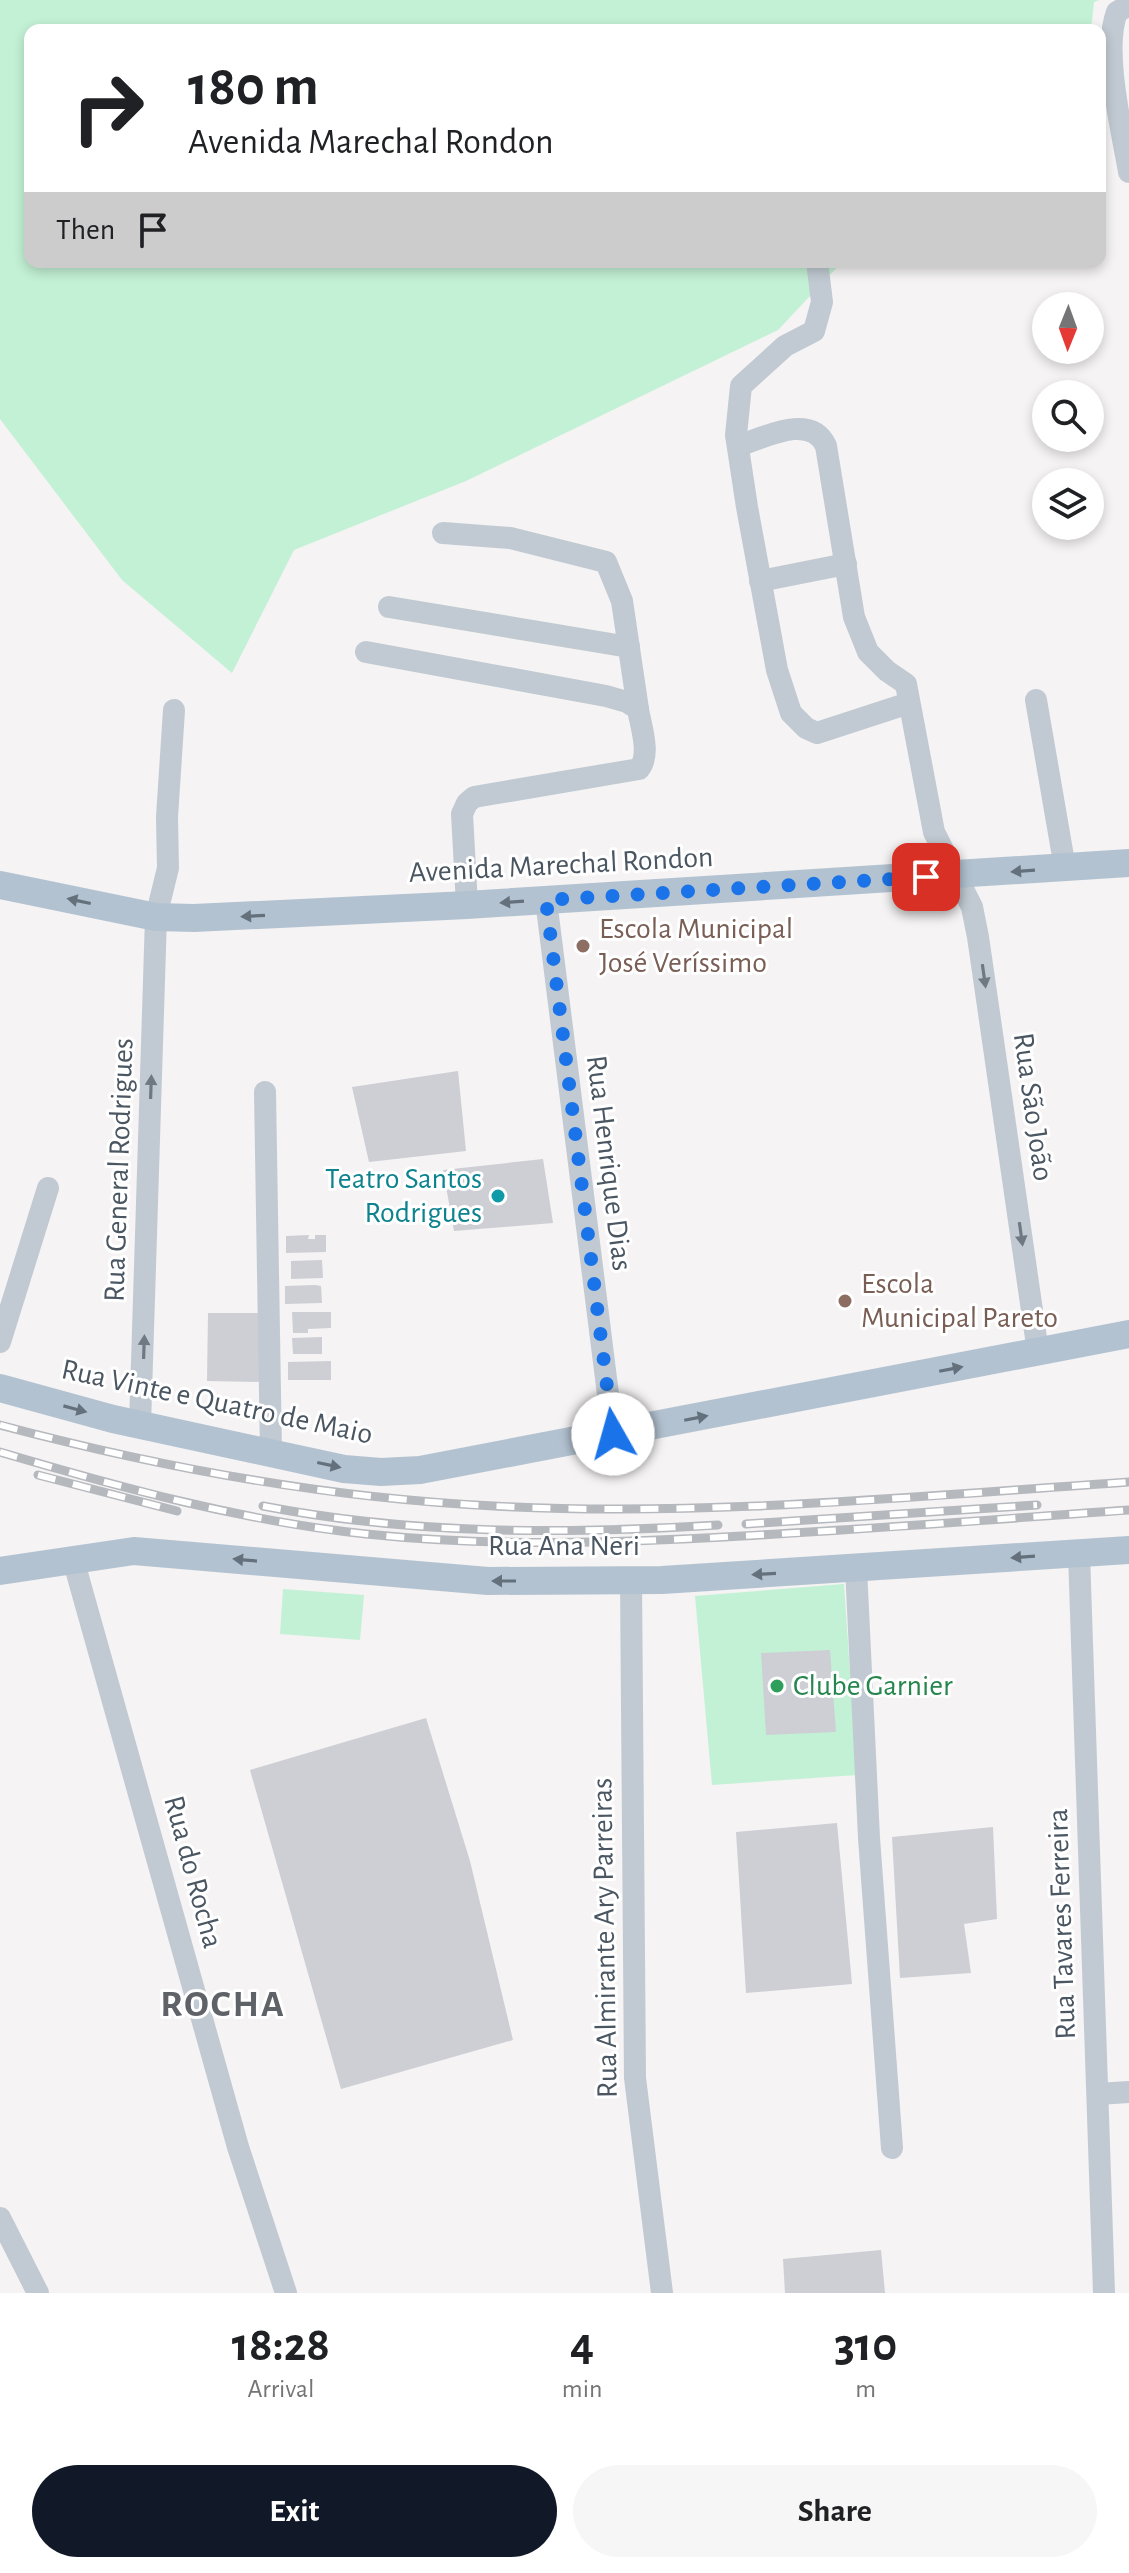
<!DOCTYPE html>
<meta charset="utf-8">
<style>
:root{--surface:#fff;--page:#f6f6f6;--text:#202124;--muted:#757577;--accent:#111827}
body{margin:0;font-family:"Alegreya Sans",sans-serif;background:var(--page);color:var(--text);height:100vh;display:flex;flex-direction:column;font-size:30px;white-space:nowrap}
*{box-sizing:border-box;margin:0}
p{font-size:26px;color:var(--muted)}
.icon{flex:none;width:44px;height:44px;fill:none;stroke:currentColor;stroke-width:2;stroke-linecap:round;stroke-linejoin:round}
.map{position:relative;height:2293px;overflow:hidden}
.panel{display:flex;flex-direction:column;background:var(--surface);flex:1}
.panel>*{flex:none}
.top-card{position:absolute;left:24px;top:24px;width:1082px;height:244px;border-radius:16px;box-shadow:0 4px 12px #0003;background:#fff;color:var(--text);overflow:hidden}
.needle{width:52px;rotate:181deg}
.tools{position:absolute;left:1032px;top:292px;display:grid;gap:16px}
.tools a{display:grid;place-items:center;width:72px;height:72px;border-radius:50%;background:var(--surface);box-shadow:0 4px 12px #0003;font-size:40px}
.pin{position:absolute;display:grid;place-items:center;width:68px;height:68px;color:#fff;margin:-34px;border-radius:16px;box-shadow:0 4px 12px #0006}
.me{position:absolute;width:88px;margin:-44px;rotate:353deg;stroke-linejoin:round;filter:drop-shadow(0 0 6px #0008)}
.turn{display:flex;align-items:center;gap:28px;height:168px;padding:0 32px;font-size:36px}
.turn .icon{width:104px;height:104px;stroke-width:2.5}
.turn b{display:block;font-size:56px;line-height:68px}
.then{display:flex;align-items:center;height:76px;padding:0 32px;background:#0003;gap:16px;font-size:30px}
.eta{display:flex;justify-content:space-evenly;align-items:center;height:136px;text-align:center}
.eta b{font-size:48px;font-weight:700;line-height:56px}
.primary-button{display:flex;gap:16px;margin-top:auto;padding:16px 32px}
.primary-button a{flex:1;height:92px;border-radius:48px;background:var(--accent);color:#fff;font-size:32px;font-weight:700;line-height:92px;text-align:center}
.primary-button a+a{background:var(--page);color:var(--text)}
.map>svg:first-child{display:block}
.green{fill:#c3f1d5}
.building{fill:#cdcfd5}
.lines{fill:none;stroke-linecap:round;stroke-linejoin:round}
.minor{stroke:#c1cad2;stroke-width:22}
.major{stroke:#b3c2d1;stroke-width:28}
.rail-casing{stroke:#b5b8bd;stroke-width:9}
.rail{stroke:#fff;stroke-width:6;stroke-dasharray:18;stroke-linecap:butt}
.oneway{fill:#64717d}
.oneway2{fill:#6e7983}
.route{stroke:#1a73e8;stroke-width:14;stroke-dasharray:0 25.2}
.education-dot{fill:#8d6e63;stroke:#fff;stroke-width:3}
.culture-dot{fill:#0f9aa8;stroke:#fff;stroke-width:3}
.leisure-dot{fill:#2e9e5b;stroke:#fff;stroke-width:3}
.labels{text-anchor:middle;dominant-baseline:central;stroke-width:6;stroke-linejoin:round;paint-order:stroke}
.street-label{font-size:30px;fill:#4a5661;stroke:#fff}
.education-label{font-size:30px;fill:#785e54;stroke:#fff;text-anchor:start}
.culture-label{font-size:30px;fill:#0d838f;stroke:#fff;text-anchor:end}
.leisure-label{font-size:30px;fill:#27864d;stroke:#fff;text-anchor:start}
.district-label{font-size:38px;font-weight:bold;letter-spacing:2px;fill:#5f6368;stroke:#fff}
</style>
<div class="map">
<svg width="1129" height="2293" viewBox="0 0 1129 2293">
<rect width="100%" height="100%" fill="#f5f3f3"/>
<g class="green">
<path d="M0 0H1099L1094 2 1091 30H30V262H842L778 330 466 481 294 550 232 673 122 580 0 419Z"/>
<path d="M844 1584 857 1775 712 1785 695 1596Z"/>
<path d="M283 1589 364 1595 360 1640 280 1634Z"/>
</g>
<g class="building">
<path d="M458 1071 466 1151 369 1162 352 1087Z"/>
<path d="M543 1159 553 1223 454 1231 443 1170Z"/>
<path d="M309 1235 308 1239H315V1235H326V1252L286 1253V1236Z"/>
<path d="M322 1260 323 1278 291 1279V1261Z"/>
<path d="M315 1285 321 1286 322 1303 285 1304V1286Z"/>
<path d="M292 1312H331V1328L308 1329V1333H293Z"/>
<path d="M208 1313H261L262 1382 207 1381Z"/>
<path d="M322 1337V1354H293L292 1338Z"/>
<path d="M331 1361V1380H288V1362Z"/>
<path d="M830 1650 836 1732 766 1735 761 1653Z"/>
<path d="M426 1718 470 1861 513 2040 341 2089 250 1770Z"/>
<path d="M837 1823 852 1984 746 1993 736 1832Z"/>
<path d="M993 1827 997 1919 964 1924 971 1973 900 1978 892 1837Z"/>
<path d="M881 2250 885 2293H785L783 2259Z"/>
</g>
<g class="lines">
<g class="minor">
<path d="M1129 5 1117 12C1102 50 1122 130 1129 172"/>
<path d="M817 262 822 302 814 331 785 346 741 386 736 435 747 507 777 670 791 713 806 728 817 733 909 703"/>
<path d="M738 446C763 438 811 412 826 446L854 617 868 652 887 671 906 684 934 832 972 907 978 937 1038 1352"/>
<path d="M443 533 510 538 606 562 622 601 638 709"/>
<path d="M760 581 846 564"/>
<path d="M389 607 629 647"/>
<path d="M366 652 606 696 627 702 638 709C641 727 651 755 639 769L474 797 467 803 462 814 467 905"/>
<path d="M1036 700 1065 868"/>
<path d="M546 900 613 1434"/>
<path d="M265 1092 271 1453"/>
<path d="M0 1342 48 1188"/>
<path d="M140 1425 156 917 168 868 167 817 174 710"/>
<path d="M1079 1554 1104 2293"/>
<path d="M73 1559 238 2147 286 2293"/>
<path d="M856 1568 869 1838 892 2148"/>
<path d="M631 1581 635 2078 662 2293"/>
<path d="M1098 2094 1129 2092"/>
<path d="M0 2218 38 2293"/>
</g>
<g class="major">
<path d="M0 885 156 917 194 918 467 905 1129 863"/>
<path d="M0 1388 113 1419 344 1469 381 1472 420 1470 1129 1334"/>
<path d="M0 1571 134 1551 488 1581 662 1580 1129 1550"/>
</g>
<g class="rail-casing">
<g id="rail">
<path d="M0 1425C162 1468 327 1498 494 1506 706 1517 919 1496 1129 1482"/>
<path d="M0 1452C119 1487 242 1521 366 1534 492 1547 616 1543 742 1536 871 1529 1000 1519 1129 1510"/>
<path d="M38 1475 177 1511"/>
<path d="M263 1506C412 1535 567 1534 718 1525"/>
<path d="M746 1524 1037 1505"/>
</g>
</g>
<use href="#rail" class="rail"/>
</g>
<defs><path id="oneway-solid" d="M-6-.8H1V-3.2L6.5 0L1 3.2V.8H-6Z" transform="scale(2)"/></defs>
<g class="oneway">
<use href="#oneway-solid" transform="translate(1023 871) rotate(176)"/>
<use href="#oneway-solid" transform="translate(79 901) rotate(-168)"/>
<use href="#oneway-solid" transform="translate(512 902) rotate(176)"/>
<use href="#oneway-solid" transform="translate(253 916) rotate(177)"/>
<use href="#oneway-solid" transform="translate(951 1369) rotate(-11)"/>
<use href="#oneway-solid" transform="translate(75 1409) rotate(15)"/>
<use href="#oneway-solid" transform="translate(696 1418) rotate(-11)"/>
<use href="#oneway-solid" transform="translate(329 1465) rotate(12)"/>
<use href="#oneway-solid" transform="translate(1023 1557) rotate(176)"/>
<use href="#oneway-solid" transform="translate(245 1560) rotate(-175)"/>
<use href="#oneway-solid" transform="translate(764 1574) rotate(177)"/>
<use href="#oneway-solid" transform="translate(504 1581) rotate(180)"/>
</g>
<g class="oneway2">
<use href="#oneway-solid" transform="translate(984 976) rotate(82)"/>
<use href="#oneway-solid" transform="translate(151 1087) rotate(-88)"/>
<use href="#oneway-solid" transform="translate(1021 1234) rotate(82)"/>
<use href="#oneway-solid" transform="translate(144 1347) rotate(-88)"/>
</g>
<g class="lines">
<path class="route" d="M613 1434 546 900 926 877"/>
</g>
<g class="education-dot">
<circle cx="583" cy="946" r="8"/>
<circle cx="845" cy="1301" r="8"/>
</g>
<circle class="culture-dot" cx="498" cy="1196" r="8"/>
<circle class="leisure-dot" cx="777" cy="1686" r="8"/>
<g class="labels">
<g class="street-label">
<text transform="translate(561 865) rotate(-3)">Avenida Marechal Rondon</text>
<text transform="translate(1033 1107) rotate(82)">Rua São João</text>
<text transform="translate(609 1163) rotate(83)">Rua Henrique Dias</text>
<text transform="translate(119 1170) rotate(-88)">Rua General Rodrigues</text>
<text transform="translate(217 1402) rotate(12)">Rua Vinte e Quatro de Maio</text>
<text x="564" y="1546">Rua Ana Neri</text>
<text transform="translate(193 1872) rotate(75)">Rua do Rocha</text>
<text transform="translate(1062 1924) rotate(-92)">Rua Tavares Ferreira</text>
<text transform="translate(605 1938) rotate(-91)">Rua Almirante Ary Parreiras</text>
</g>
<g class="education-label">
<text x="599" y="929">Escola Municipal<tspan x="599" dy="34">José Veríssimo</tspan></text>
<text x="861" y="1284">Escola<tspan x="861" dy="34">Municipal Pareto</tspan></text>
</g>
<g class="culture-label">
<text x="482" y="1179">Teatro Santos<tspan x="482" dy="34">Rodrigues</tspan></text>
</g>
<g class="leisure-label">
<text x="793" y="1686">Clube Garnier</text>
</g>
<g class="district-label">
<text x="223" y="2005">ROCHA</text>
</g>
</g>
</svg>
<div class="tools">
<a><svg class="needle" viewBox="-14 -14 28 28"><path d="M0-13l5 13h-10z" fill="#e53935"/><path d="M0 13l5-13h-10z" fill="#757577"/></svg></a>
<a><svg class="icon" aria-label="search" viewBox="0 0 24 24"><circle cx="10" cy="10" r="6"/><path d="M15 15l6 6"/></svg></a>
<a><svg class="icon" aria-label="layers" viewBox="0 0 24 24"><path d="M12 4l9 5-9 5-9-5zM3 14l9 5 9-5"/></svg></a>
</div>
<div class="pin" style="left:926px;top:877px;background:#d93025"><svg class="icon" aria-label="arrive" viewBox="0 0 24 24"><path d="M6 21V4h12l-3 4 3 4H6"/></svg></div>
<svg class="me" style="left:613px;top:1434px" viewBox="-20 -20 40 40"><circle r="19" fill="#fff"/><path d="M0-13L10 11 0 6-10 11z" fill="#1a73e8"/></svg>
<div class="top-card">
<div class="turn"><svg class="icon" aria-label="right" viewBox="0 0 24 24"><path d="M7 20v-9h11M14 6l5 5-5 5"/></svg><div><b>180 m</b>Avenida Marechal Rondon</div></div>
<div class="then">Then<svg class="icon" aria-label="arrive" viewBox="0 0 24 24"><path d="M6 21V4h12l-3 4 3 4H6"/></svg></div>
</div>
</div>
<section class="panel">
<div class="eta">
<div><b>18:28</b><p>Arrival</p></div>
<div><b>4</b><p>min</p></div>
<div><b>310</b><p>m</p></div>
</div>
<div class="primary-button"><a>Exit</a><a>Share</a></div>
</section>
